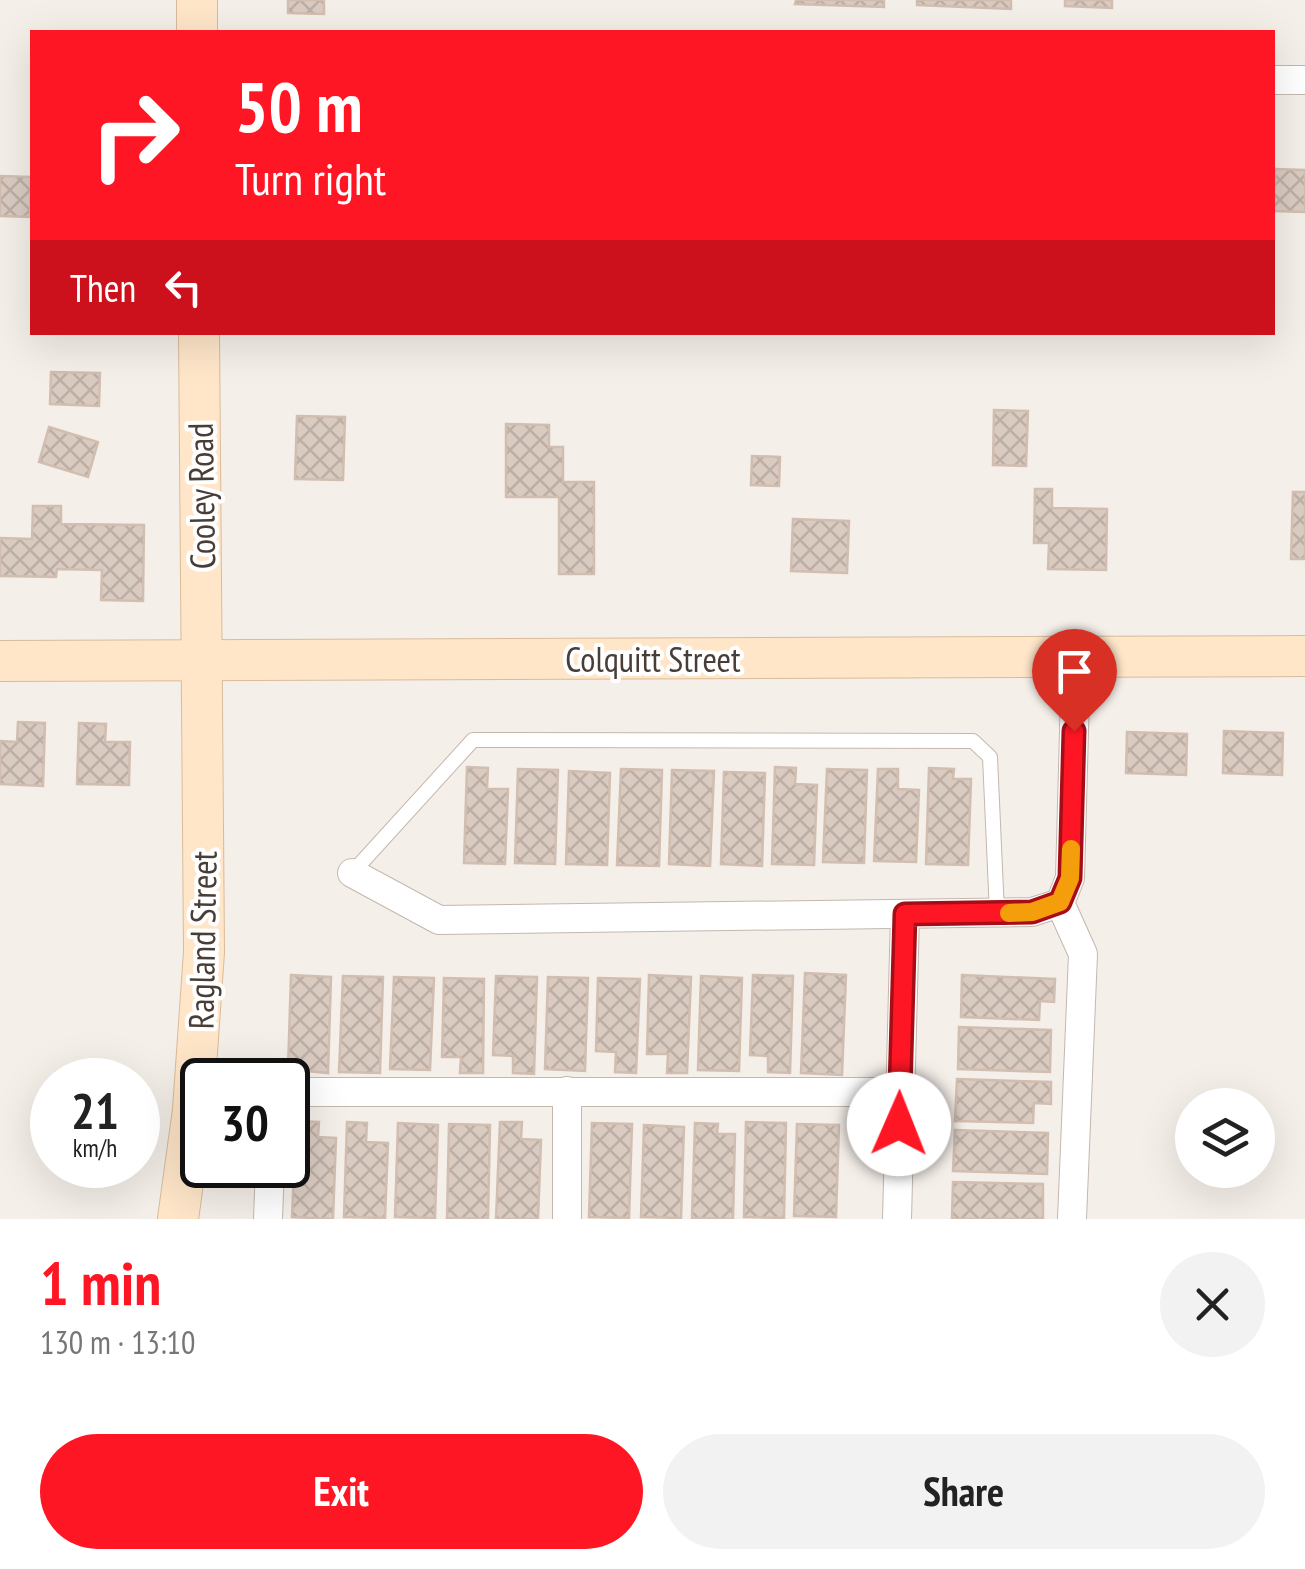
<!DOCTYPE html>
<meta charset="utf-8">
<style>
:root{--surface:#fff;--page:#f2f2f2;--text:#222;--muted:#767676;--accent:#ff1624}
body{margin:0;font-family:"PT Sans Narrow",sans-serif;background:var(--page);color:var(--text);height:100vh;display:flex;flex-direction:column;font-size:38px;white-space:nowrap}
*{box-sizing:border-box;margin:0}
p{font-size:32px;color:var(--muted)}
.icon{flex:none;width:55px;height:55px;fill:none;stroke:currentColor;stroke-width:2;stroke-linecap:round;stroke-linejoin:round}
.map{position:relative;height:1219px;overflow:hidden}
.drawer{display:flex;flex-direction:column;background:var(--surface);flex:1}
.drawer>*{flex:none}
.guide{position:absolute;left:30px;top:30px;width:1245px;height:305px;border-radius:0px;box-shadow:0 10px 40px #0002;background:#ff1624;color:#fff;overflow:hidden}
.fabs{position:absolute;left:1175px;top:1088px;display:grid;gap:20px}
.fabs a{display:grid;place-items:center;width:100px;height:100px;border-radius:50%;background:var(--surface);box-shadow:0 10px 40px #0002;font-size:50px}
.speed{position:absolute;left:30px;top:1058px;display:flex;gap:20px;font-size:50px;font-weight:700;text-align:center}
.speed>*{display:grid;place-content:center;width:130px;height:130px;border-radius:50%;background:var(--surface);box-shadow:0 10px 40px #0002;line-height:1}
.speed small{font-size:25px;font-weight:400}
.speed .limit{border:5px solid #111;border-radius:15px;background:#fff;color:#111}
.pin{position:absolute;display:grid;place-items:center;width:85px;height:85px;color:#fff;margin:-102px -42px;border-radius:50% 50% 50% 0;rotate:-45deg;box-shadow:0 0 10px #0007}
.pin .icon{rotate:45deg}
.me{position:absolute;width:110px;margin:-55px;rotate:1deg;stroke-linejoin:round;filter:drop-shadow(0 0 8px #0008)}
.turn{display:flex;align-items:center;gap:35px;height:210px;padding:0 40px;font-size:45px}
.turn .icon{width:130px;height:130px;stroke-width:2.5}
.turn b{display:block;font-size:70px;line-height:85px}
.then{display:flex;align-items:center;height:95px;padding:0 40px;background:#0003;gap:20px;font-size:38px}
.round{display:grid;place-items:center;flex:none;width:105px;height:105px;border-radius:52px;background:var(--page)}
.head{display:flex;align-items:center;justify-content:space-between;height:170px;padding:0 40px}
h1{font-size:60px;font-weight:700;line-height:75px;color:var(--accent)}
.cta{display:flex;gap:20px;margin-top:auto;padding:20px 40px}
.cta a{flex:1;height:115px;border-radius:60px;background:var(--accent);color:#fff;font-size:40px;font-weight:700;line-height:115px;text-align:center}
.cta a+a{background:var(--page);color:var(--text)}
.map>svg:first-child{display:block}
.building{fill:url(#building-cross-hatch);stroke:#d2beb1;stroke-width:2.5}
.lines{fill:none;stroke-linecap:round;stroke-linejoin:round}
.lane-casing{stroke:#c4b7ae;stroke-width:16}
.street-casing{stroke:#c4b7ae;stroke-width:30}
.secondary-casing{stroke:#d9bb9a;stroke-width:42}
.lane{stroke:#fff;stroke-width:14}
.street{stroke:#fff;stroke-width:28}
.secondary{stroke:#ffe6c9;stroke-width:40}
.route-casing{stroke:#a60e17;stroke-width:25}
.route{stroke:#ff1624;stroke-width:18}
.slow{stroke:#f59e0b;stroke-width:18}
.labels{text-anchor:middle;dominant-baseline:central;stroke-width:8;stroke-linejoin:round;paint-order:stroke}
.street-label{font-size:35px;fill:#493e37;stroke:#fff}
</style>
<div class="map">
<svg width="1305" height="1219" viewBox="0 0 1305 1219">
<defs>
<pattern id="building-cross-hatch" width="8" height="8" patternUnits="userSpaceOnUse" patternTransform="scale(2.5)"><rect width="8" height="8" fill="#dacbc1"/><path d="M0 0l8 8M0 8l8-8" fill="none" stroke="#bdafa6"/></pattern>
</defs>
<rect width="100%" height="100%" fill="#f5efe9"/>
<g class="building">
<path d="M288 0H324V14L288 13Z"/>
<path d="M796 0H884V7L795 4Z"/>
<path d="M917 0H1011V9L917 5Z"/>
<path d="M1065 0H1112V8L1065 6Z"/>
<path d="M1275 169 1305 170V212L1273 211Z"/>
<path d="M0 176 31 177 30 217 0 216Z"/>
<path d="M51 372 100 373 99 406 50 404Z"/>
<path d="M994 410 1028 411 1026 466 993 465Z"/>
<path d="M297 416 345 417 343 480 295 479Z"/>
<path d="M506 424 549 425V447H563V482H594V574H559V497H506Z"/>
<path d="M49 427 98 442 88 477 39 462Z"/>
<path d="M752 456 780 457 779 486 751 485Z"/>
<path d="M1035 489H1052V508L1107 509 1106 570 1048 569 1049 543H1034Z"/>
<path d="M1293 492H1305V559H1291Z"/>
<path d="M33 506H61V524L144 525 143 601 101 600 102 570 57 569 56 577 0 576V538L32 539Z"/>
<path d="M793 519 849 521 847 573 791 571Z"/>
<path d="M18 722 45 723 43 786 0 784V741L17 742Z"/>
<path d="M79 723 106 724 105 742H130L129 785 77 784Z"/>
<path d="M1224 731 1283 733 1282 775 1223 773Z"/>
<path d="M1127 732 1187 734 1186 775 1126 773Z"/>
<path d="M467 767 488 768 487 789H508L505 864 464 863Z"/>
<path d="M775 767 796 768 795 784 817 785 814 865 772 864Z"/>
<path d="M929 768 954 769 953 779H971L968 865 926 864Z"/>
<path d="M518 769 558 770 555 864 515 863Z"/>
<path d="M621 769 662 770 659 866 617 865Z"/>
<path d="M827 769 867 770 864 863 823 862Z"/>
<path d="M878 769H898V789L919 790 916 862 874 861Z"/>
<path d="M672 770 714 771 710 866 669 864Z"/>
<path d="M569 771 610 773 607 865 566 864Z"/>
<path d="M724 772 765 773 762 866 721 864Z"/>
<path d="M805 973 846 975 842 1075 801 1073Z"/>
<path d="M291 975 331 977 328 1073 288 1069Z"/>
<path d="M649 975 691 977 687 1073H667L668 1054H647Z"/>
<path d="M753 975 793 976 790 1073 768 1072V1056L750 1055Z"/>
<path d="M962 975 1055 979 1054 1002 1040 1001 1039 1020 961 1017Z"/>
<path d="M343 976 383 977 380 1073 339 1072Z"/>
<path d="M496 976 537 977 534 1074 513 1073V1056L493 1055Z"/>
<path d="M701 976 742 978 739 1071 698 1070Z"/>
<path d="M394 977 434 978 430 1070 390 1069Z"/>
<path d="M548 977 588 978 585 1071 545 1069Z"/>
<path d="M444 978 484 979 483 1073H460L461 1057H442Z"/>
<path d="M598 978 640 979 636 1073 615 1072 616 1052 596 1051Z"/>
<path d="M959 1027 1051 1030 1050 1072 958 1069Z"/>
<path d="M957 1079 1051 1082V1104L1034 1103 1033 1123 955 1121Z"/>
<path d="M296 1121 319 1122 318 1137 336 1138 333 1219 292 1217Z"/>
<path d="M347 1122 367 1123 366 1142 388 1143 385 1218 344 1217Z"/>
<path d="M500 1122H522L521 1139 541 1140 538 1219H496Z"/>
<path d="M746 1122 786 1123 784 1218 744 1217Z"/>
<path d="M398 1123 438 1125 435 1218 395 1217Z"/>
<path d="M592 1123 632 1124 629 1218 589 1217Z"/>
<path d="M695 1123 718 1124 717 1134H735L733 1219 692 1218Z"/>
<path d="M449 1124 490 1125 488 1219 447 1218Z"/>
<path d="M797 1124 839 1125 836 1217 794 1216Z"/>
<path d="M644 1125 684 1127 681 1218 641 1217Z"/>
<path d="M955 1130 1048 1133 1047 1174 953 1171Z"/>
<path d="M953 1182 1043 1184V1219H952Z"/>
</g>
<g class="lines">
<g class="lane-casing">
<path id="lane" d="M352 873 473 740 973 741 990 757 997 913"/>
</g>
<g class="street-casing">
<g id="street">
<path d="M1272 80H1305"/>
<path d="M352 873 439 920 1032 912 1060 903 1070 878 1076 658"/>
<path d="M1060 903 1083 954 1072 1219"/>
<path d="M567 1091V1219"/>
<path d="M288 1092H900"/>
<path d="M268 1219 270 1165"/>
<path d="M897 1219 905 914"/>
</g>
</g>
<g class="secondary-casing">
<g id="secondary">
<path d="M197 32V0"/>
<path d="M0 661 1305 656"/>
<path d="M178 1219 193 1110 204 952 199 332"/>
</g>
</g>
<use href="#lane" class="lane"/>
<use href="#street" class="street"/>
<use href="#secondary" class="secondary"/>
</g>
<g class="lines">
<g class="route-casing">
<path id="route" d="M899 1124 905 914 1032 912 1060 902 1070 878 1074 731"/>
</g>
<use href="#route" class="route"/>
<path class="slow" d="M1009 913 1032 912 1060 902 1070 878 1071 849"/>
</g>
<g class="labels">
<g class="street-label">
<text transform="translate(201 496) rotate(-91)">Cooley Road</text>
<text x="653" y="659">Colquitt Street</text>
<text transform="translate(202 940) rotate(-89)">Ragland Street</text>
</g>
</g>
</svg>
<div class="fabs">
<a><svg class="icon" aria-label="layers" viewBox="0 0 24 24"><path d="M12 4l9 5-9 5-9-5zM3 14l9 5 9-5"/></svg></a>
</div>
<div class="speed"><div>21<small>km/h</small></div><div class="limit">30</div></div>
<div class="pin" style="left:1074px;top:731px;background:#d93025"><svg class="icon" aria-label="arrive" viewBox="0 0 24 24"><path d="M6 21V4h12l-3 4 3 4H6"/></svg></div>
<svg class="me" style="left:899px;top:1124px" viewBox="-20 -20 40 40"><circle r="19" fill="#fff"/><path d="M0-13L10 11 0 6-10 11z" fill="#ff1624"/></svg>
<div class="guide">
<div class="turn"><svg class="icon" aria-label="right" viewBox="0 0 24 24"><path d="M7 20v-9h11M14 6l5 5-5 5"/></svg><div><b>50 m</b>Turn right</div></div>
<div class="then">Then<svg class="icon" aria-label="left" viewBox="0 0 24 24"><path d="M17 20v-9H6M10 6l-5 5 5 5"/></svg></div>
</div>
</div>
<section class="drawer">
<div class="head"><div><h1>1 min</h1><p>130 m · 13:10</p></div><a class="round"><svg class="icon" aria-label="close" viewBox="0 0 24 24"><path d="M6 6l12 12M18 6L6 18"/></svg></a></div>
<div class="cta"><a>Exit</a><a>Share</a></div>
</section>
